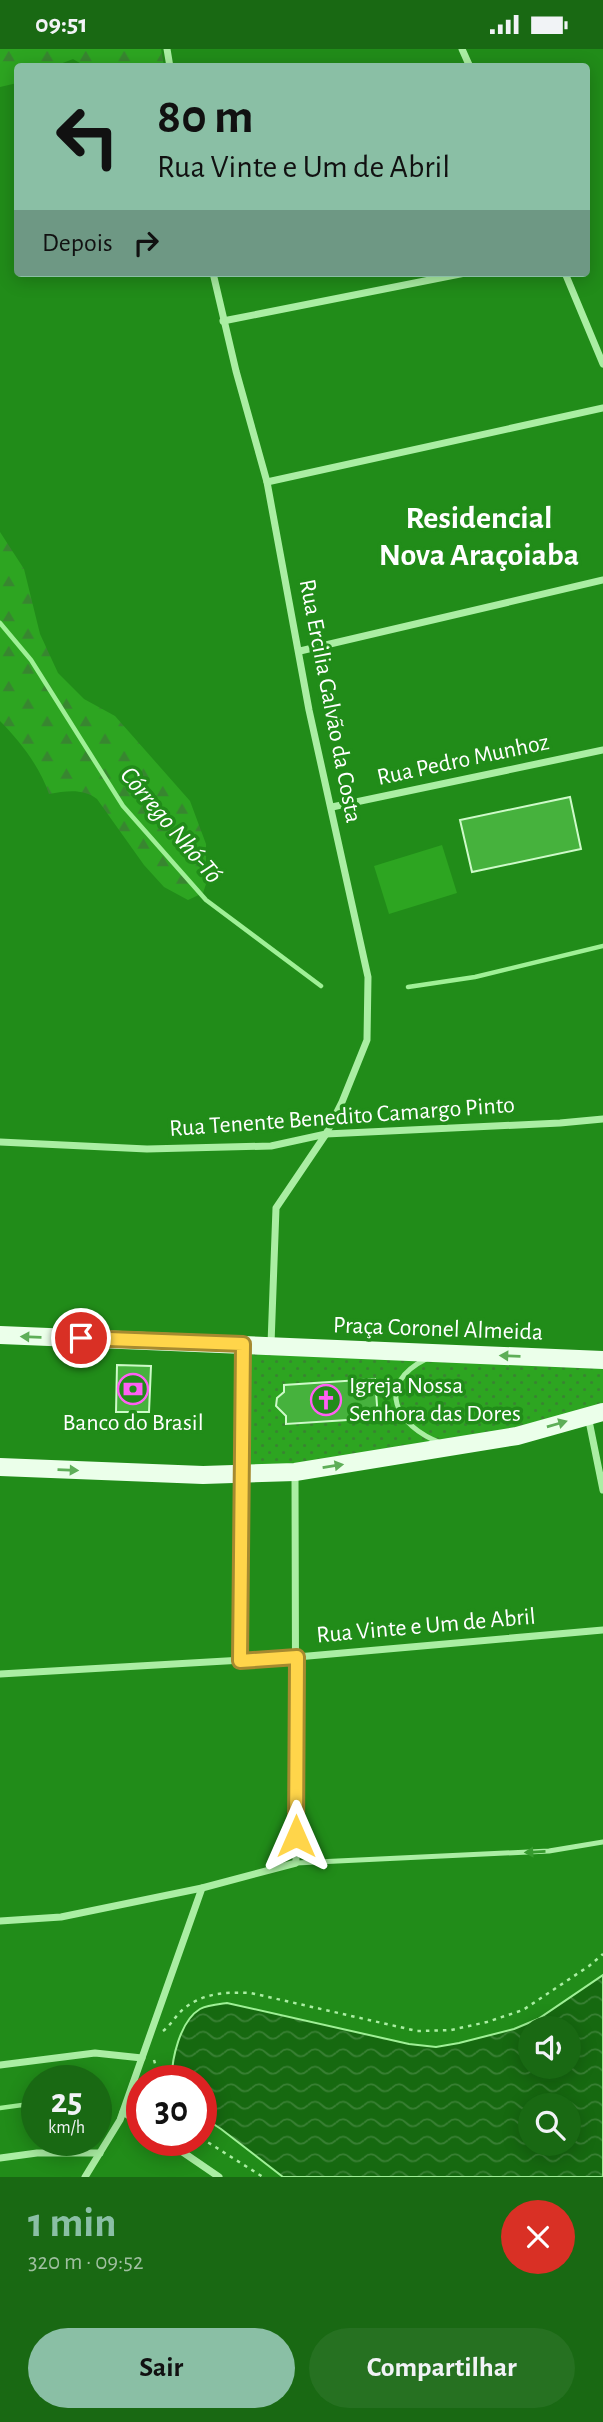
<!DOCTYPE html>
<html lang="pt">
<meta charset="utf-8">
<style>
:root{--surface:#196913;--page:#267121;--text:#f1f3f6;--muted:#9fbfa0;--accent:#8abfa5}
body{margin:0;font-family:"Alegreya Sans",sans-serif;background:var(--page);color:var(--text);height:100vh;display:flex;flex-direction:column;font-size:26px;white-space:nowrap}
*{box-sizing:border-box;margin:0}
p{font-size:23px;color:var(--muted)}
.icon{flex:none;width:38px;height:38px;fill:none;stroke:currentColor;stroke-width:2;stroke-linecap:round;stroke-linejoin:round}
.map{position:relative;height:2128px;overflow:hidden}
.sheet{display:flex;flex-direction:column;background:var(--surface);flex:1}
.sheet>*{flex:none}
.top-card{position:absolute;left:14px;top:14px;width:576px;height:214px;border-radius:7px;box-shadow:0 4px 18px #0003;background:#8abfa5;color:#111;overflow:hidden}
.tools{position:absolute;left:518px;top:1967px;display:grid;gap:14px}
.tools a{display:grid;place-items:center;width:63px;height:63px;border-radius:50%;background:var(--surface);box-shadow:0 4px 18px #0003;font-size:35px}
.speed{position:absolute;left:21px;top:2016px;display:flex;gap:14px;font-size:35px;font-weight:700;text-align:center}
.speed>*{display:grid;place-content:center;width:91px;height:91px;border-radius:50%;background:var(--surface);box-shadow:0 4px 18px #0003;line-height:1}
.speed small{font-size:18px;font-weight:400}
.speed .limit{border:10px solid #d22;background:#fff;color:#111}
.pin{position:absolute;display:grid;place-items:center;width:60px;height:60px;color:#fff;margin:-30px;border:4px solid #fff;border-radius:50%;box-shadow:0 2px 7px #0007}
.me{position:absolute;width:77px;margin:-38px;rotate:0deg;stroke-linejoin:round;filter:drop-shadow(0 0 5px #0008)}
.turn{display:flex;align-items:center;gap:24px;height:147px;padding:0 28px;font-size:32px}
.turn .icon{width:91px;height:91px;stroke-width:2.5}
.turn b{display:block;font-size:49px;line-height:60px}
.then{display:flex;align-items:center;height:66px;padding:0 28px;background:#0003;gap:14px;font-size:26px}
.round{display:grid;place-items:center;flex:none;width:74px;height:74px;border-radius:37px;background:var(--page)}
.summary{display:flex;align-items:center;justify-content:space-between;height:119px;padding:0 28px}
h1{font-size:42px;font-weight:700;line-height:52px;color:var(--accent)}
.primary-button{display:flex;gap:14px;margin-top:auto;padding:14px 28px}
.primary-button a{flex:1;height:80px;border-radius:42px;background:var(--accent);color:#111;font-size:28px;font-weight:700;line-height:80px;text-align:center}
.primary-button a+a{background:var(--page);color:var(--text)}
.status{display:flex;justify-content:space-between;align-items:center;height:49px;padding:0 35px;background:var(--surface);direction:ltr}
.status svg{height:19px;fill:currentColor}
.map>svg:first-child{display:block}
.forest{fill:url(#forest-firs)}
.park{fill:url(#park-dots)}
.garden{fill:#2da521}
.water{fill:url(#water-waves);stroke:#9ff096;stroke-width:2;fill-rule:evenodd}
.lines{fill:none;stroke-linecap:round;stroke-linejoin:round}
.stream{stroke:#9ff096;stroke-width:4.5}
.building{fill:#46b23d;stroke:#cefac9;stroke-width:2}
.path{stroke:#aaeea3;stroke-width:2.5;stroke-dasharray:3.5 5;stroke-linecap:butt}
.service{stroke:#aaeea3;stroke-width:5}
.minor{stroke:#aaeea3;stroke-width:7}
.primary{stroke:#ebffea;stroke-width:18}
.oneway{fill:#5eae58}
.oneway2{fill:#369b2e}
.route-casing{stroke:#a68a30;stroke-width:18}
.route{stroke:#ffd54a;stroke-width:12}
.labels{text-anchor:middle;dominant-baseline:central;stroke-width:7;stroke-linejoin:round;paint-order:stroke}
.street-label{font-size:24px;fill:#fff;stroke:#218c19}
.poi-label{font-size:24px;fill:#fff;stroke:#218c19;text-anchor:start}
.water-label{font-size:26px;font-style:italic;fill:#fff;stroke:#218c19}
.district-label{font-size:32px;font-weight:bold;fill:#fff;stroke:#218c19}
</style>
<div class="status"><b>09:51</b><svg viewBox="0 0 49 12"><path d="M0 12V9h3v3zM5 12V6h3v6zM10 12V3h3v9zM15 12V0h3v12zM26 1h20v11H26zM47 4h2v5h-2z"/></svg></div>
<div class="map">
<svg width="603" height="2128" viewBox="0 0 603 2128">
<defs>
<pattern id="forest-firs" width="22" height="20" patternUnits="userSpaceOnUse" patternTransform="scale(1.75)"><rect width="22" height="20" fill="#2da521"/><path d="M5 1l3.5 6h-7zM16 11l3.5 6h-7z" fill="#388630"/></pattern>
<pattern id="park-dots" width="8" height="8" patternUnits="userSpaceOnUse" patternTransform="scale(1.75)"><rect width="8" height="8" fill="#2da521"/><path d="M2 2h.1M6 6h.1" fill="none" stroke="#388630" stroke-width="1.8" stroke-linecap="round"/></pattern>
<pattern id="water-waves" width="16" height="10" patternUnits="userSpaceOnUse" patternTransform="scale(1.75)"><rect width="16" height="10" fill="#166910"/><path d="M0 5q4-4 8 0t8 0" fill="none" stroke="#398034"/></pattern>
</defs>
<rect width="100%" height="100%" fill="#218c19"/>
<g class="forest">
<path d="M0 0H161L164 17H85L73 10 55 17 18 18 17 34 0 38Z"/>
<path d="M0 483 24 520 40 585 58 624 84 650 115 667 190 752 206 795V835L203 844 188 851 164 838 144 816 97 750C83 739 66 742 49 745 40 718 20 692 0 672Z"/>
</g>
<path class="park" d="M247 1299 603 1316V1359L517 1384 245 1421Z"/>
<path class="garden" d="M442 796 457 844 389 865 374 817Z"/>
<path class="water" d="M603 1926V2128H283L221 2080 201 2067V2032H172C171 2011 180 1972 200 1960 207 1956 220 1955 227 1954L409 1995 436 1998 459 1994 514 1980 538 1970ZM530 1979H569V2018H530ZM530 2056H569V2095H530Z"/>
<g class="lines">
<g class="stream">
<path d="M0 574 31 611 123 757 206 851 321 937"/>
<path d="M408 938 475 928 603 897"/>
<path d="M96 2046 102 2045"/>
<path d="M0 2059 37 2054"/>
</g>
</g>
<g class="building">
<path d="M570 748 581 800 472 823 460 771Z"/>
<path d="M117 1316 151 1317 149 1363H116Z"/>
<path d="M375 1330 378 1369 286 1375V1367L276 1357 277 1349 284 1343V1336Z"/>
</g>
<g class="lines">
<g class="path">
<path d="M163 1982C172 1975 177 1964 186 1958 206 1943 228 1943 251 1944L417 1982 451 1981 487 1973 523 1961 589 1917 603 1905"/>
<path d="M154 2011 157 2021V2032"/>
<path d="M201 2089 263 2128"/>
</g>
<g class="service">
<path d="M426 1310C374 1336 396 1377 441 1394"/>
<path d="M296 1814 549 1802 603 1793"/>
</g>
<g class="minor">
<path d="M167 0 170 18"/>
<path d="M462 0 470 18"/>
<path d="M213 224 236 322 267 433 309 661 368 928 367 991 342 1053 326 1085 276 1159 271 1295"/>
<path d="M565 224 603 315"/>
<path d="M223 272 465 224"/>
<path d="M267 433 603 359"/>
<path d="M300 602 603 531"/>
<path d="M332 758 603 701"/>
<path d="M0 1093 147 1100 271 1097 326 1085 560 1074 603 1070"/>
<path d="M588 1367 603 1441"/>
<path d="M240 1612 243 1297"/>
<path d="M0 1625 297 1608 603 1581"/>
<path d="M0 1872 61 1868 202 1839 296 1814 295 1424"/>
<path d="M0 2016 95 2004 142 2009"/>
<path d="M123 2063 142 2075"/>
<path d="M165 2091 219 2128"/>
<path d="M0 2109 37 2104H100"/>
<path d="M85 2128 120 2071 202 1839"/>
</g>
<g class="primary">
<path d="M0 1286 603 1311"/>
<path d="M0 1418 203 1426 295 1423 517 1387 603 1363"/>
</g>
</g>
<defs><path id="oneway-solid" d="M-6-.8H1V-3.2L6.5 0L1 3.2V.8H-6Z" transform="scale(1.75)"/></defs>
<g class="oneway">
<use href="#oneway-solid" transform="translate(31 1288) rotate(-178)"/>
<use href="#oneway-solid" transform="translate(510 1307) rotate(-178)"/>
<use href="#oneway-solid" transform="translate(557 1375) rotate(-16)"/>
<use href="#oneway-solid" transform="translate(333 1417) rotate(-9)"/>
<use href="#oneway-solid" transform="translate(68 1421) rotate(2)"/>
</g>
<use class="oneway2" href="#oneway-solid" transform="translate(535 1803) rotate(177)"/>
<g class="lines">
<g class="route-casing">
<path id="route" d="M81 1289 243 1295 240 1612 297 1608 296 1787"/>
</g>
<use href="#route" class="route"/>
</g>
<defs>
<g id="bank-ring" transform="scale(1.575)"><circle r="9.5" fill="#218c19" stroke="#ff60f3" stroke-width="1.5"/><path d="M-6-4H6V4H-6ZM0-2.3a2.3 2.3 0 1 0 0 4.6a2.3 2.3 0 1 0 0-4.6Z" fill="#ff60f3"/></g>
<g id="church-ring" transform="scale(1.575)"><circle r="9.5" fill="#218c19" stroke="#ff60f3" stroke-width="1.5"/><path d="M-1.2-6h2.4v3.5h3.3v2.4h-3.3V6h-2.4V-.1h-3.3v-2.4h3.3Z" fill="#ff60f3"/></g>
</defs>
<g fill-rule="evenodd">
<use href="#bank-ring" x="133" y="1340"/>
<use href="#church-ring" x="326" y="1351"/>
</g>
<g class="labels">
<g class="street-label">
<text transform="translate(330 652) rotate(79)">Rua Ercilia Galvão da Costa</text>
<text transform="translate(463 711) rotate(-12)">Rua Pedro Munhoz</text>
<text transform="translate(342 1068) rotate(-4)">Rua Tenente Benedito Camargo Pinto</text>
<text transform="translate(438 1280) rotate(2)">Praça Coronel Almeida</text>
<text transform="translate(426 1577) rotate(-5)">Rua Vinte e Um de Abril</text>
</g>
<g class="poi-label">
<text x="349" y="1337">Igreja Nossa<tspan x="349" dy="28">Senhora das Dores</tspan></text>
<text x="133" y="1374" text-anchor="middle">Banco do Brasil</text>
</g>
<g class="water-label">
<text transform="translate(171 776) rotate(50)">Córrego Nhó-Tó</text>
</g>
<g class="district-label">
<text x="479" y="469">Residencial<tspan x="479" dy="37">Nova Araçoiaba</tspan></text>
</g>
</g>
</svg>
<div class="tools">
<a><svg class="icon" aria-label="sound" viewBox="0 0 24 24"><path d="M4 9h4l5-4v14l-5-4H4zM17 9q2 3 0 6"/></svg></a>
<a><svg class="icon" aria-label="search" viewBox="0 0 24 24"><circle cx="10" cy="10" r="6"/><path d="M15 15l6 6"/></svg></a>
</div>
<div class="speed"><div>25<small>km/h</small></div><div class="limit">30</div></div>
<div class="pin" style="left:81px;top:1289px;background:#d93025"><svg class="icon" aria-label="arrive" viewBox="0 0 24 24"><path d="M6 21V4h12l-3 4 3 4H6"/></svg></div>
<svg class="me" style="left:296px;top:1787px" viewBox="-20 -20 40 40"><path d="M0-17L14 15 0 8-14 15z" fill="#ffd54a" stroke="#fff" stroke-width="4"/></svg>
<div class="top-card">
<div class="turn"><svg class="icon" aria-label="left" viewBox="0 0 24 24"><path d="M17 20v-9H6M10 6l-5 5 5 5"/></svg><div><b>80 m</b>Rua Vinte e Um de Abril</div></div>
<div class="then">Depois<svg class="icon" aria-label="right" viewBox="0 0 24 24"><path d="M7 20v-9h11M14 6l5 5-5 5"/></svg></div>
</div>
</div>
<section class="sheet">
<div class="summary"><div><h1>1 min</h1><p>320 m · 09:52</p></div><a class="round" style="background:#d93025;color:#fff"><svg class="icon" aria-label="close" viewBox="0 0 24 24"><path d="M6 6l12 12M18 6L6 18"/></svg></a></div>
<div class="primary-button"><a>Sair</a><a>Compartilhar</a></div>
</section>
